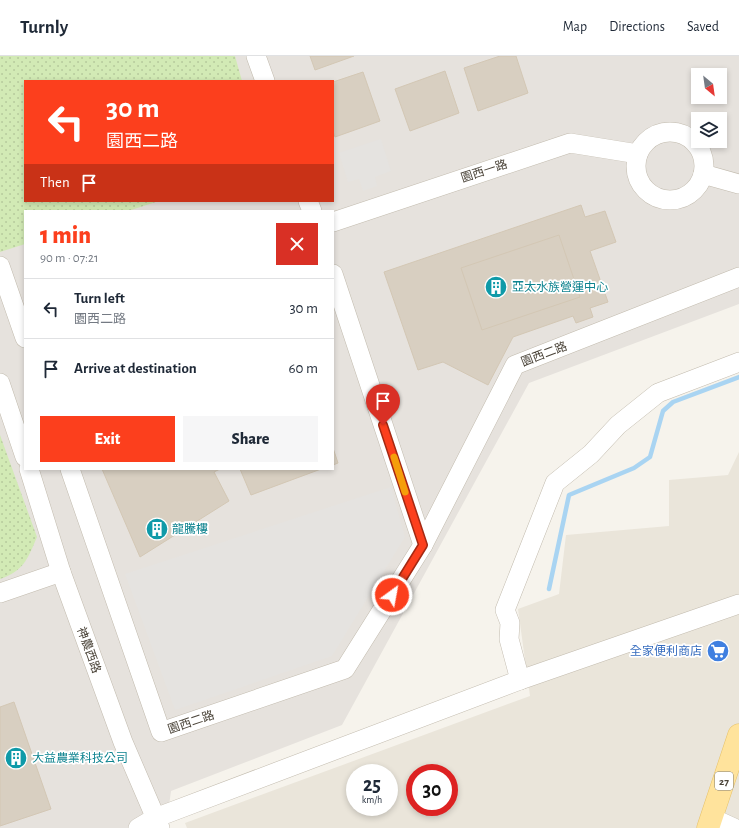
<!DOCTYPE html>
<meta charset="utf-8">
<style>
:root{--surface:#fff;--page:#f6f6f7;--text:#1f2937;--muted:#747a83;--line:#e0e1e3;--accent:#fc3f1d}
body{margin:0;font-family:"Alegreya Sans","Noto Sans TC",sans-serif;background:var(--page);color:var(--text);height:100vh;display:flex;flex-direction:column;font-size:15px;white-space:nowrap}
*{box-sizing:border-box;margin:0}
p{font-size:13px;color:var(--muted)}
.icon{flex:none;width:22px;height:22px;fill:none;stroke:currentColor;stroke-width:2;stroke-linecap:round;stroke-linejoin:round}
.map{position:relative;flex:1;overflow:hidden}
.panel{position:absolute;left:24px;top:154px;width:310px;height:260px;display:flex;flex-direction:column;background:var(--surface);border-radius:0px;box-shadow:0 2px 6px #0003}
.panel>*{flex:none}
.hud{position:absolute;left:24px;top:24px;width:310px;height:122px;border-radius:0px;box-shadow:0 2px 6px #0003;background:#fc3f1d;color:#fff;overflow:hidden}
.needle{width:26px;rotate:151deg}
.buttons{position:absolute;left:691px;top:12px;display:grid;gap:8px}
.buttons a{display:grid;place-items:center;width:36px;height:36px;border-radius:0px;background:var(--surface);box-shadow:0 2px 6px #0003;font-size:20px}
.speed{position:absolute;left:346px;top:708px;display:flex;gap:8px;font-size:20px;font-weight:700;text-align:center}
.speed>*{display:grid;place-content:center;width:52px;height:52px;border-radius:50%;background:var(--surface);box-shadow:0 2px 6px #0003;line-height:1}
.speed small{font-size:10px;font-weight:400}
.speed .limit{border:6px solid #d22;background:#fff;color:#111}
.pin{position:absolute;display:grid;place-items:center;width:34px;height:34px;color:#fff;margin:-41px -17px;border-radius:50% 50% 50% 0;rotate:-45deg;box-shadow:0 0 4px #0007}
.pin .icon{rotate:45deg}
.me{position:absolute;width:44px;margin:-22px;rotate:32deg;stroke-linejoin:round;filter:drop-shadow(0 0 3px #0008)}
.turn{display:flex;align-items:center;gap:14px;height:84px;padding:0 16px;font-size:18px}
.turn .icon{width:52px;height:52px;stroke-width:2.5}
.turn b{display:block;font-size:28px;line-height:34px}
.then{display:flex;align-items:center;height:38px;padding:0 16px;background:#0003;gap:8px;font-size:15px}
.round{display:grid;place-items:center;flex:none;width:42px;height:42px;border-radius:0px;background:var(--page)}
.overview{display:flex;align-items:center;justify-content:space-between;height:68px;padding:0 16px}
h1{font-size:24px;font-weight:800;line-height:30px;color:var(--accent)}
.action{display:flex;gap:8px;margin-top:auto;padding:8px 16px}
.action a{flex:1;height:46px;border-radius:0px;background:var(--accent);color:#fff;font-size:16px;font-weight:800;line-height:46px;text-align:center}
.action a+a{background:var(--page);color:var(--text)}
ul{padding:0;list-style:none}
li{display:flex;align-items:center;gap:12px;height:60px;padding:0 16px;border-top:1px solid var(--line)}
li div{flex:1}
li b{display:block;font-size:15px}
li em{font-style:normal}
header{display:flex;align-items:center;gap:24px;box-sizing:border-box;height:56px;padding:0 20px;background:var(--surface);border-bottom:1px solid var(--line)}
header strong{font-size:19px}
nav{display:flex;gap:22px;margin-inline-start:auto;font-size:14px}
.map>svg:first-child{display:block}
.residential{fill:#eae5da;fill-rule:evenodd}
.industrial{fill:#e6e2dd;fill-rule:evenodd}
.park{fill:url(#park-dots)}
.parking{fill:#e5e3e0}
.lines{fill:none;stroke-linecap:round;stroke-linejoin:round}
.stream{stroke:#a9d4f2;stroke-width:4.5}
.building{fill:#d8cfc1;stroke:#d3c7b4}
.minor-casing{stroke:#c2bbae;stroke-width:20}
.major-casing{stroke:#e6c16a;stroke-width:23}
.minor{stroke:#fff;stroke-width:19}
.major{stroke:#ffe39c;stroke-width:22}
.route-casing{stroke:#a42913;stroke-width:10}
.route{stroke:#fc3f1d;stroke-width:7}
.slow{stroke:#f59e0b;stroke-width:7}
.labels{text-anchor:middle;dominant-baseline:central;stroke-width:3.5;stroke-linejoin:round;paint-order:stroke}
.shield{fill:#fff;stroke:#817c74;stroke-width:1}
.shield-label{font-size:11px;font-weight:bold;fill:#4b4439}
.street-label{font-size:12px;fill:#4b4439;stroke:#fff}
.culture-label{font-size:12px;fill:#0d838f;stroke:#fff;text-anchor:start}
.shop-label{font-size:12px;fill:#366cbe;stroke:#fff;text-anchor:end}
</style>
<header>
<strong>Turnly</strong>
<nav><a>Map</a><a>Directions</a><a>Saved</a></nav>
</header>
<div class="map">
<svg width="739" height="772" viewBox="0 0 739 772">
<defs>
<pattern id="park-dots" width="8" height="8" patternUnits="userSpaceOnUse"><rect width="8" height="8" fill="#d2eab5"/><path d="M2 2h.1M6 6h.1" fill="none" stroke="#b6ca9c" stroke-width="1.8" stroke-linecap="round"/></pattern>
</defs>
<rect width="100%" height="100%" fill="#f6f3ec"/>
<path class="residential" d="M739 396V772H187L185 767 530 640 518 553 559 538 566 479 669 470V424L728 419ZM355 717H389V751H355ZM415 717H449V751H415Z"/>
<path class="industrial" d="M0 0H739V248L529 327 342 669 171 735 166 772H0ZM698 19H720V41H698ZM25 25H333V145H25ZM698 63H720V85H698ZM25 155H333V413H25Z"/>
<g class="park">
<path d="M0 0H235L242 25H25V145H159L128 155H25V188L0 196Z"/>
<path d="M0 379 37 481C28 502 24 515 0 523Z"/>
</g>
<g class="parking">
<path d="M381 83 391 115 375 121 377 130 363 135 359 123 348 126 339 97Z"/>
<path d="M391 431 405 481 332 600 175 654 125 518Z"/>
</g>
<g class="lines">
<path class="stream" d="M549 533 569 439 634 412 650 401 663 355 673 346 739 321"/>
</g>
<g class="building">
<path d="M310 0H354L315 14Z"/>
<path d="M500 0H516L528 37 478 55 464 12Z"/>
<path d="M445 15 459 57 410 75 395 33Z"/>
<path d="M363 16 380 65 335 81 333 75V26Z"/>
<path d="M581 149 585 161 605 155 616 186 590 195 608 246 590 252 593 261 576 267 573 260 513 281 488 329 443 306 418 314 384 216Z"/>
<path d="M559 179 580 241 482 274 461 212Z"/>
<path d="M333 392 338 407 333 409Z"/>
<path d="M102 413H220L214 416 229 445 140 501Z"/>
<path d="M240 413H321L251 439Z"/>
<path d="M14 646 51 753 0 770V651Z"/>
</g>
<g class="lines">
<g class="minor-casing">
<g id="minor">
<path d="M256 0 265 25"/>
<circle cx="670" cy="110" r="34"/>
<path d="M703 118 739 128"/>
<path d="M308 145 312 155"/>
<path d="M333 166 570 87 638 98"/>
<path d="M0 210 25 282"/>
<path d="M333 218 423 489"/>
<path d="M0 327 25 401"/>
<path d="M29 413 61 516 123 686 160 772"/>
<path d="M70 413 161 676 345 613 423 489 515 309 739 221"/>
<path d="M0 537 61 516"/>
<path d="M520 624 509 583 510 567 505 554 555 427 591 398 618 369 658 337 739 306"/>
<path d="M712 762 734 772"/>
<path d="M138 772 155 762 520 624 739 548"/>
</g>
</g>
<g class="major-casing">
<path id="major" d="M708 772 739 679"/>
</g>
<use href="#minor" class="minor"/>
<use href="#major" class="major"/>
</g>
<g class="lines">
<g class="route-casing">
<path id="route" d="M383 369 423 489 392 539"/>
</g>
<use href="#route" class="route"/>
<path class="slow" d="M394 401 405 436"/>
</g>
<defs>
<g id="building-disc" transform="scale(1.15)"><circle r="9.5" fill="#0f9aa8" stroke="#fff"/><path d="M-4-6H4V6H1V3H-1V6H-4ZM-2.5-4.3h1.7v1.8h-1.7ZM.8-4.3h1.7v1.8H.8ZM-2.5-1h1.7V.8h-1.7ZM.8-1h1.7V.8H.8Z" fill="#fff"/></g>
<g id="supermarket-disc" transform="scale(1.15)"><circle r="9.5" fill="#3f7fe0" stroke="#fff"/><path d="M-6-5.5h2.5l.6 2H6L4.5 2H-2.5L-4.4-4H-6ZM-1.5 3.2a1.3 1.3 0 1 0 .1 0ZM3 3.2a1.3 1.3 0 1 0 .1 0Z" fill="#fff"/></g>
</defs>
<g fill-rule="evenodd">
<use href="#building-disc" x="496" y="231"/>
<use href="#building-disc" x="157" y="473"/>
<use href="#supermarket-disc" x="718" y="595"/>
<use href="#building-disc" x="16" y="702"/>
</g>
<g class="labels">
<rect class="shield" x="715" y="716" width="18" height="18" rx="3"/>
<g class="shield-label">
<text x="724" y="725">27</text>
</g>
<g class="street-label">
<text transform="translate(484 115) rotate(-18)">園西一路</text>
<text transform="translate(544 298) rotate(-21)">園西二路</text>
<text transform="translate(89 594) rotate(70)">神農西路</text>
<text transform="translate(191 666) rotate(-19)">園西二路</text>
</g>
<g class="culture-label">
<text x="512" y="231">亞太水族營運中心</text>
<text x="172" y="473">龍騰樓</text>
<text x="32" y="702">大益農業科技公司</text>
</g>
<g class="shop-label">
<text x="702" y="595">全家便利商店</text>
</g>
</g>
</svg>
<div class="buttons">
<a><svg class="needle" viewBox="-14 -14 28 28"><path d="M0-13l5 13h-10z" fill="#e53935"/><path d="M0 13l5-13h-10z" fill="#747a83"/></svg></a>
<a><svg class="icon" aria-label="layers" viewBox="0 0 24 24"><path d="M12 4l9 5-9 5-9-5zM3 14l9 5 9-5"/></svg></a>
</div>
<div class="speed"><div>25<small>km/h</small></div><div class="limit">30</div></div>
<div class="pin" style="left:383px;top:369px;background:#d93025"><svg class="icon" aria-label="arrive" viewBox="0 0 24 24"><path d="M6 21V4h12l-3 4 3 4H6"/></svg></div>
<svg class="me" style="left:392px;top:539px" viewBox="-20 -20 40 40"><circle r="17" fill="#fc3f1d" stroke="#fff" stroke-width="3"/><path d="M0-11L8 9 0 5-8 9z" fill="#fff"/></svg>
<div class="hud">
<div class="turn"><svg class="icon" aria-label="left" viewBox="0 0 24 24"><path d="M17 20v-9H6M10 6l-5 5 5 5"/></svg><div><b>30 m</b>園西二路</div></div>
<div class="then">Then<svg class="icon" aria-label="arrive" viewBox="0 0 24 24"><path d="M6 21V4h12l-3 4 3 4H6"/></svg></div>
</div>
<section class="panel">
<div class="overview"><div><h1>1 min</h1><p>90 m · 07:21</p></div><a class="round" style="background:#d93025;color:#fff"><svg class="icon" aria-label="close" viewBox="0 0 24 24"><path d="M6 6l12 12M18 6L6 18"/></svg></a></div>
<ul>
<li><svg class="icon" aria-label="left" viewBox="0 0 24 24"><path d="M17 20v-9H6M10 6l-5 5 5 5"/></svg><div><b>Turn left</b><p>園西二路</p></div><em>30 m</em></li>
<li><svg class="icon" aria-label="arrive" viewBox="0 0 24 24"><path d="M6 21V4h12l-3 4 3 4H6"/></svg><div><b>Arrive at destination</b></div><em>60 m</em></li>
</ul>
<div class="action"><a>Exit</a><a>Share</a></div>
</section>
</div>
